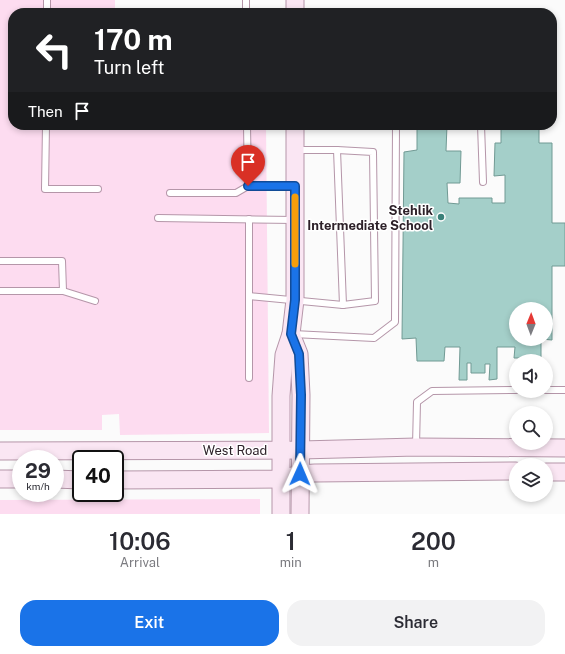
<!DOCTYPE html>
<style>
:root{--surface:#fff;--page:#f2f2f3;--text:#2b2b33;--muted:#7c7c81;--accent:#1a73e8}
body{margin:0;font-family:"Public Sans",sans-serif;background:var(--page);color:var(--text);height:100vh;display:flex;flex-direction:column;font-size:15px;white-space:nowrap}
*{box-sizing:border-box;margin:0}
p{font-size:13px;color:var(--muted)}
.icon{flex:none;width:22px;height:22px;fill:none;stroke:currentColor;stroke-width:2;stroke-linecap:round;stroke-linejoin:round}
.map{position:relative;height:514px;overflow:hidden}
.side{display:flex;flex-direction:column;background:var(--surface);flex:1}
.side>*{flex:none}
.hud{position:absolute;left:8px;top:8px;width:549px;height:122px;border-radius:16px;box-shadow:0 2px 6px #0003;background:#202124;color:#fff;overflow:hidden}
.needle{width:26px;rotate:1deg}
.buttons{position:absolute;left:509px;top:302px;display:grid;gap:8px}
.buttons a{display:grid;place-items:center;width:44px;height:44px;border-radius:50%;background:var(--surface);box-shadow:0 2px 6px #0003;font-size:20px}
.speed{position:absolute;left:12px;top:450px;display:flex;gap:8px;font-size:20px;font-weight:700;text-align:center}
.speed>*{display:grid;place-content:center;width:52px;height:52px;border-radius:50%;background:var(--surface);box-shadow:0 2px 6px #0003;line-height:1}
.speed small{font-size:10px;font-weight:400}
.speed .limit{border:2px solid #111;border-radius:6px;background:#fff;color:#111}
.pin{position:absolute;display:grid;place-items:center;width:34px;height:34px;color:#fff;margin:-41px -17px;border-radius:50% 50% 50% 0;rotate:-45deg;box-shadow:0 0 4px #0007}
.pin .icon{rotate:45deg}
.me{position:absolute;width:44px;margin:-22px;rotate:1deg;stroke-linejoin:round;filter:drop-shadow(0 0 3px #0008)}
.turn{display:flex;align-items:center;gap:14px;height:84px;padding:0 20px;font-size:18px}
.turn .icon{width:52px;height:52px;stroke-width:2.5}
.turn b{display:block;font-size:28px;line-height:34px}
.then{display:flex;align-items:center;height:38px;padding:0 20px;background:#0003;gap:8px;font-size:15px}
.eta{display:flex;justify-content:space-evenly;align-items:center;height:68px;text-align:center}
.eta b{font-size:24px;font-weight:600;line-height:28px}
.button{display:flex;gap:8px;margin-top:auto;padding:8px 20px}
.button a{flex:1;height:46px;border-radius:16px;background:var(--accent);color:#fff;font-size:16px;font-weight:600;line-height:46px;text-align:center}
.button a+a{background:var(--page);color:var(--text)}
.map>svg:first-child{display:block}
.green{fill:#fddcf0}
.building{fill:#a4cfc9;stroke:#719a94;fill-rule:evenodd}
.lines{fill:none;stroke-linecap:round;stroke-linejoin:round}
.lane-casing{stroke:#b596a9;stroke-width:8}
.secondary-casing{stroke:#b596a9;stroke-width:19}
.lane{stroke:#fff;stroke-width:6}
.secondary{stroke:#fae6f3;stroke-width:17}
.route-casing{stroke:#114b97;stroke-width:10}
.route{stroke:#1a73e8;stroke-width:7}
.slow{stroke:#f59e0b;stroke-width:7}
.poi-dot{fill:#3a8179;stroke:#fff;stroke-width:1.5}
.labels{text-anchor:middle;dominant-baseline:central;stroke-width:3;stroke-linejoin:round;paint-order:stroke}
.poi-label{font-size:13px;font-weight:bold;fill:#2d2129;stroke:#fff;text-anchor:end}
.street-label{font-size:13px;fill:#2d2129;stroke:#fff}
</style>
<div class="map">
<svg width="565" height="514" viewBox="0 0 565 514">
<rect width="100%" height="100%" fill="#fbfbfb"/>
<g class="green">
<path d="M0 0H115V13H13V125H266L269 433 120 435 119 414 102 415V430H0Z"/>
<path d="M260 499V514H0V500Z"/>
</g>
<path class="building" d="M417 125H447L446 151H461L460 183H447L448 203 459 204V198H492V203H505V175L494 176 495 143H501V125H539V143H552V223H565V266H552V340L541 339V358H514L515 347H497V379L489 380 490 364H485V373H471V363H467V380H459L460 347H445L444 361H417L416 338 402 339 404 152 417 150ZM516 309H546V339H516Z"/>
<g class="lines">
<g class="lane-casing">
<g id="lane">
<path d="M246 0V13"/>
<path d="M47 13V0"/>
<path d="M46 125 45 189H98"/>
<path d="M247 125 248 186H295"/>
<path d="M481 125 483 182"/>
<path d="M337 150 343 305"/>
<path d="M170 193H236L248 186"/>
<path d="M158 218 295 220"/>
<path d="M249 219V378"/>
<path d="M0 261H62L63 291H0"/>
<path d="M63 291 95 301"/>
<path d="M249 296 343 305 375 301 373 152 337 150H296"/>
<path d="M293 334 374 338 395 322 396 125"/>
<path d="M546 390H565"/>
<path d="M416 446 417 402 432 391 516 390"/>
</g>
</g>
<g class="secondary-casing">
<g id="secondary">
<path d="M295 0V13"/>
<path d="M291 334 299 354 301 395 300 514"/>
<path d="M0 451 301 450 416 447 565 448"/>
<path d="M546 472H565"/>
<path d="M0 479H21"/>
<path d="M55 479 81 480"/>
<path d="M115 480 281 479 300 474 315 473 516 471"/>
<path d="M281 514V396L284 355 291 334 295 300V125"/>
</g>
</g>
<use href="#lane" class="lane"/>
<use href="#secondary" class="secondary"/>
</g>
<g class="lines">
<g class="route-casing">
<path id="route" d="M248 186H295V300L291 334 299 354 301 395 300 474"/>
</g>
<use href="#route" class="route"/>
<path class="slow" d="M295 264V197"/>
</g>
<circle class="poi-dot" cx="441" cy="217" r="4"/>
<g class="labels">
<g class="poi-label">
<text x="433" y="210">Stehlik<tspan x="433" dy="15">Intermediate School</tspan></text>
</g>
<g class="street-label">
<text x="235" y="450">West Road</text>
</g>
</g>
</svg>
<div class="buttons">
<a><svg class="needle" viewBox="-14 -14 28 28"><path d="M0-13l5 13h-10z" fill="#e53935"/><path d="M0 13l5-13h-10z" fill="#7c7c81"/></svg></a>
<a><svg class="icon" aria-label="sound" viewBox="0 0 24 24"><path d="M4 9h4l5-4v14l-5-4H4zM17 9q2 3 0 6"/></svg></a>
<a><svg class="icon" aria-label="search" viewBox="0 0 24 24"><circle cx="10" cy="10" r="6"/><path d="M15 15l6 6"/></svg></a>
<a><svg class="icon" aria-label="layers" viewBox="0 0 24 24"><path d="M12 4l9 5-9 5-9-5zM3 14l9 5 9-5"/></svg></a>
</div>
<div class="speed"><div>29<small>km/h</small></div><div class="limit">40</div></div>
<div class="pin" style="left:248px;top:186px;background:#d93025"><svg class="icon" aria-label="arrive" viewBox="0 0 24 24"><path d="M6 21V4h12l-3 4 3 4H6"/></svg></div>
<svg class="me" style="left:300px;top:474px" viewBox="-20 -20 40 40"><path d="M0-17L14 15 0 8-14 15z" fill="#1a73e8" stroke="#fff" stroke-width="4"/></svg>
<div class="hud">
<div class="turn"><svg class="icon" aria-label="left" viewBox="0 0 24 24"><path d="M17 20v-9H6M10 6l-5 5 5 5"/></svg><div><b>170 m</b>Turn left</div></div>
<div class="then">Then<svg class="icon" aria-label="arrive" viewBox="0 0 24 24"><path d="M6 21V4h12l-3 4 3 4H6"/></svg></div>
</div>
</div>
<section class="side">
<div class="eta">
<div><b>10:06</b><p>Arrival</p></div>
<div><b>1</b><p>min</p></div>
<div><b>200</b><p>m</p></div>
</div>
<div class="button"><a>Exit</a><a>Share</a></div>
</section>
